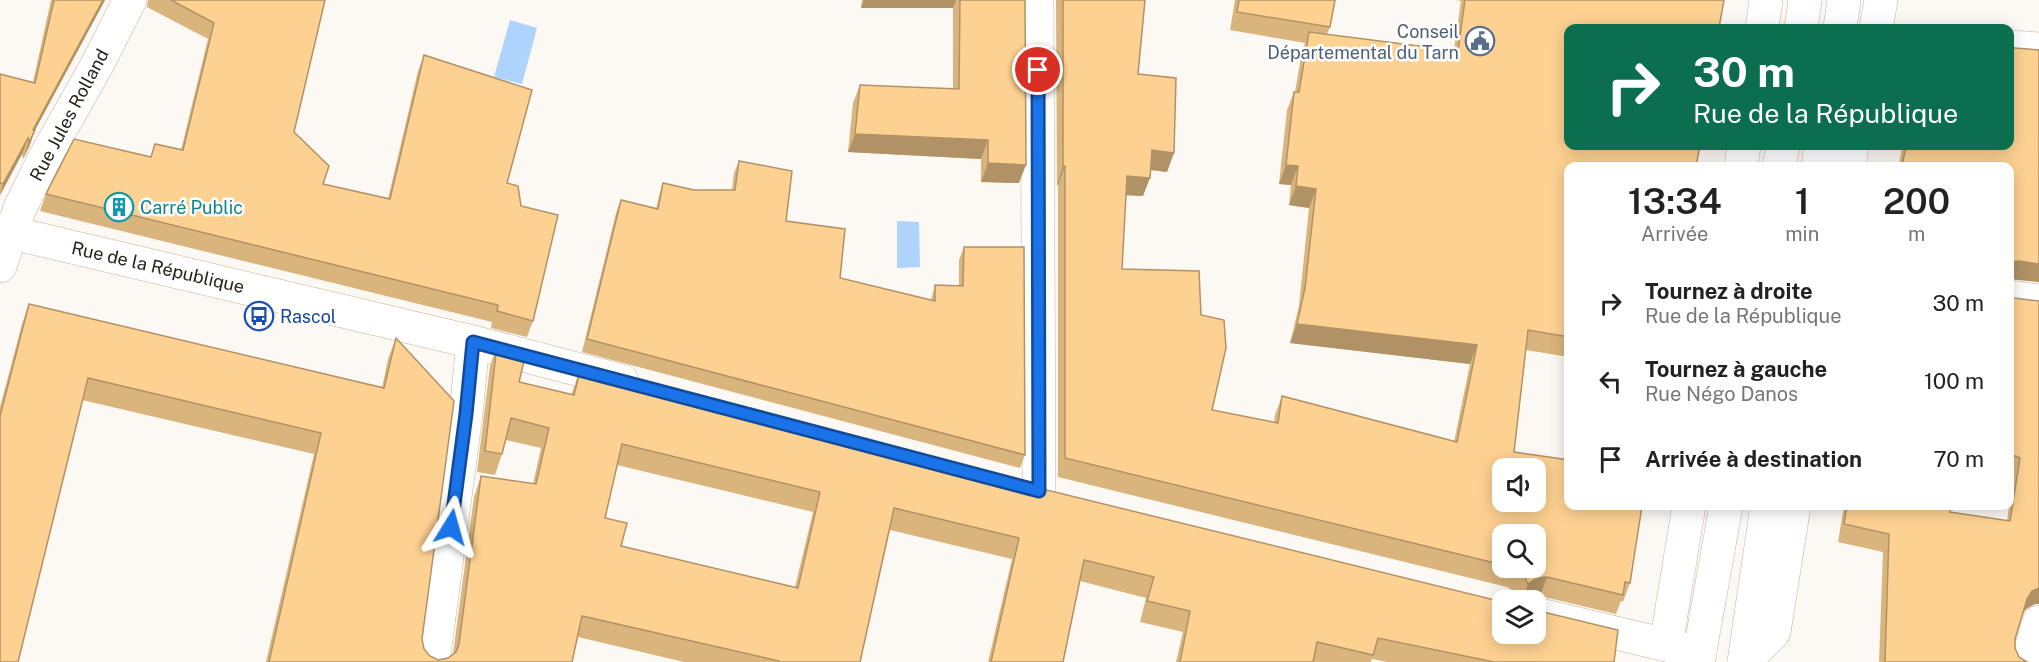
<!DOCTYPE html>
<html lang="fr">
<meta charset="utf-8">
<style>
:root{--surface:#fff;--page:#f6f6f6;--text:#222;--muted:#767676}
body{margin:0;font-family:"Public Sans",sans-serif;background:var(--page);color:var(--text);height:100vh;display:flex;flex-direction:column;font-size:22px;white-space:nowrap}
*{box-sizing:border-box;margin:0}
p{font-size:20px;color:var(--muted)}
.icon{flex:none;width:33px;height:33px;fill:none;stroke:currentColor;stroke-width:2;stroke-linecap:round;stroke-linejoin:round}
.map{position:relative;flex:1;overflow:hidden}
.panel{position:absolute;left:1564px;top:162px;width:450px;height:348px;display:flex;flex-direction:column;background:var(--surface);border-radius:12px;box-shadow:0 3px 15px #0003}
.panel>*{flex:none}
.hud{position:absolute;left:1564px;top:24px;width:450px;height:126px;border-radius:12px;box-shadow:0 3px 15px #0003;background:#0b6e4f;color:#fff;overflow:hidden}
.buttons{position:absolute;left:1492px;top:458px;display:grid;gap:12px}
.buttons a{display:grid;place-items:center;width:54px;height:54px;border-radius:12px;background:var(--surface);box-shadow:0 3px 15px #0003;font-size:30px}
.pin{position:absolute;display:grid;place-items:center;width:51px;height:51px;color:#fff;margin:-26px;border:3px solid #fff;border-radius:50%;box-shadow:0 2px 6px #0007}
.me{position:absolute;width:66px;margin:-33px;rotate:8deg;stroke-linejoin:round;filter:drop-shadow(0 0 4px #0008)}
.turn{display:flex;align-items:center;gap:21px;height:126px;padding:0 30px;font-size:27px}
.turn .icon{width:78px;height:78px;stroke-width:2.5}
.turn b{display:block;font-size:42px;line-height:51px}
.eta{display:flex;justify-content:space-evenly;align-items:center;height:102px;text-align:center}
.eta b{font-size:36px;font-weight:600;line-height:42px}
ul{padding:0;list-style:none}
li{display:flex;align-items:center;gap:18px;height:78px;padding:0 30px}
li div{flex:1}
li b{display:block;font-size:22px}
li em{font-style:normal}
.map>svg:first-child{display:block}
.water{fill:#aed3fd}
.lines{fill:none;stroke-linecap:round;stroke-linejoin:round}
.minor-casing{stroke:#c5b297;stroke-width:34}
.major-casing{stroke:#c5b297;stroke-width:34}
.minor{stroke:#fff;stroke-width:33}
.major{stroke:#fff;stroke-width:33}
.wall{fill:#dab47d;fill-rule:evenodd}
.shaded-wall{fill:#b19266}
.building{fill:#fdd191;stroke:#b19266;stroke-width:1.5;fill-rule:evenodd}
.route-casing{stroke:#114b97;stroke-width:15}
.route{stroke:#1a73e8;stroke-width:10}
.labels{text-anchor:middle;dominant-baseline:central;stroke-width:5;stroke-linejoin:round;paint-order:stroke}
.service-label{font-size:18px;fill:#4e5e75;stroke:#fff;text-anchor:end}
.street-label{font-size:18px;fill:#292217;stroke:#fff}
.culture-label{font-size:18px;fill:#0d838f;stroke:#fff;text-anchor:start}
.transit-label{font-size:18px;fill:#164399;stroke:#fff;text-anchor:start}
</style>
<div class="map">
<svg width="2039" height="662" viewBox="0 0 2039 662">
<rect width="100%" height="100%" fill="#fcf8f3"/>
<g class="water">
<path d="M510 20 537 28 522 84 494 77Z"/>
<path d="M897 221 919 222 920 267 897 268Z"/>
</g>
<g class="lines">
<g class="minor-casing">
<g id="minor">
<path d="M1037 0 1039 491"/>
<path d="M1762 28 1766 0"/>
<path d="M1876 28 1881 0"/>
<path d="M2010 47 2039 49"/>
<path d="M1741 166 1744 146"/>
<path d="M1849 166 1852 146"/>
<path d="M0 266 20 208 44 159 97 65 130 0"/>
<path d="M2010 297 2039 301"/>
<path d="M1666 644 1689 506"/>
<path d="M433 662 466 414 473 342"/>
<path d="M1744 662 1774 632 1794 506"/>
<path d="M2027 662 2039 622"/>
</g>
</g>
<g class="major-casing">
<g id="major">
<path d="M1801 28 1805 0"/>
<path d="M1840 28 1844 0"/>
<path d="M1779 166 1783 146"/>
<path d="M1818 166 1821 146"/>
<path d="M0 230 473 342 622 381"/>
<path d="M1536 614 1700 653"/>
<path d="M1698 662 1726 506"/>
<path d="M1744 662 1767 506"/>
</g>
</g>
<use href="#minor" class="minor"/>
<use href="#major" class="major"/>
</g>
<g class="wall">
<path d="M51 0H105L35 130 29 147 23 159 22 154 0 195V74L33 82Z"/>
<path d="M148 0H325L294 132 323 184 388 199 418 71 424 55 507 183 533 321 527 337 491 328 492 322 40 211 46 194 151 157 155 144 181 150 208 39 147 7Z"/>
<path d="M862 0H1025L1019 183 981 182V159L848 152 853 103 860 85 953 89V8H861Z"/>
<path d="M1056 0H1145L1138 74 1167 172 1150 170 1143 196 1126 195 1122 269 1201 315 1212 410 1274 423 1275 415 1282 396 1454 442 1470 364 1290 343 1299 306 1309 208 1289 205 1291 185 1279 184 1287 110 1294 92H1295L1302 51 1305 43 1230 30 1235 0H1335L1330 27 1327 34 1454 50 1461 1 1456 0H1724L1569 166V357L1526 350 1514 452 1630 583 1623 602 1621 601 1616 614 1540 596H1530L1527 599H1520L1516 592 1507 587 1058 477V185H1057ZM1503 534 1536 567H1503Z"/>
<path d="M2015 48 2039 50V282L2010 279V166H1899L1902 146H2010Z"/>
<path d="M739 161 786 221 840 278 931 300 935 285 959 286V260L964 247 1025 455 1020 468 582 352 616 213 621 200 656 209 659 196 663 183 694 190H732L734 173Z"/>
<path d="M2010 296 2035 604 2026 609 2023 613 2015 639V648L2019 657 2027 662H1879L1883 552 1838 542 1844 506H1951L1950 512 2007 521 2009 506H2010L2014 476 2010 474Z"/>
<path d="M29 304 382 388 388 359 396 338 422 639 424 649 430 656 438 660 448 658 453 654 474 497 481 476 533 484 541 448 506 440 502 454 495 475 477 472 490 366 497 345 519 382 571 395 581 367 1614 662H1387L1372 659 1371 662H1176L1183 632 1140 622 1146 598 1080 581 1063 662H988L1012 559 890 530 860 662H684L578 637 572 662H266L314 454 82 400 0 662V407L22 324ZM617 465 813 512 795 587 621 546 605 518Z"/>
</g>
<g class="shaded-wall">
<path d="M103 0H105L29 141 33 130Z"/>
<path d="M864 0H956L953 8H861Z"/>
<path d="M35 130 29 147 23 159 29 142Z"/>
<path d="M855 134 988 140 981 159 848 152Z"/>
<path d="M28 138 22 154 0 195 3 184Z"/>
<path d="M1152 150 1174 153 1167 172 1145 169Z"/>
<path d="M988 163 1026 165 1019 183 981 182Z"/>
<path d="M1286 165 1298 166 1291 185 1279 184Z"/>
<path d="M1063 166H1065L1058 185H1057Z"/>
<path d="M1127 176 1150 178 1143 196 1120 195Z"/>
<path d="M1296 186 1316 189 1309 208 1289 205Z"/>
<path d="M2019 261 2039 264V282L2010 279V262Z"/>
<path d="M1297 324 1477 345 1470 364 1290 343Z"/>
<path d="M1547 577 1540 596H1530L1525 600H1522L1528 584 1537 578Z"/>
<path d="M2039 588V604H2035L2026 609 2021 617 2027 599 2032 591Z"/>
</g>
<g class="building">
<path d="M54 0H103L33 130H35L29 142 28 138 3 184 0 183V74L35 83Z"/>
<path d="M171 0H325L294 132 329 166 323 184 390 199 424 55 532 90 507 183 518 186 521 206 558 215 533 321 497 311 498 305 46 194 74 139 151 157 155 144 183 150 214 23Z"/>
<path d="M960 0H1025L1026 165 988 163V140L855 134 860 85 959 89Z"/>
<path d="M1063 0H1145L1138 74 1176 78 1174 153 1152 150 1150 178 1127 176 1122 269 1199 271 1201 315 1224 320 1226 348 1212 410 1278 423 1282 396 1457 442 1477 345 1297 324 1305 288 1316 189 1296 186 1298 166 1286 165 1294 92H1299L1309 32 1458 51 1465 0H1724L1719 28H1569V146H1700L1696 166H1569V337L1528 330 1514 452 1569 460V506H1642L1630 583 1625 582 1623 595 1547 577 1537 578 1528 584 1523 573 1514 568 1510 567H1536V534H1503V565L1065 458V166H1063ZM1503 468H1536V501H1503Z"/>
<path d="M1239 0H1335L1330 27 1237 12Z"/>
<path d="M1925 26 1941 28H1924Z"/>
<path d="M2010 46 2015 48 2039 50V264L2019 261 2010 262V166H1902L1906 146H2010Z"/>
<path d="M739 161 792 171 786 221 845 229 840 278 935 301V285L963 286 964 247H1024L1025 455 587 339 621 200 658 209 663 183 694 190H735Z"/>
<path d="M2010 296 2014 298 2039 301V588L2032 591 2027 599 2015 639V648L2019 657 2027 662H1885L1889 534 1844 524 1847 506H1951L1950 512 2010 521 2020 458 2010 454Z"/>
<path d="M29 304 384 388 396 338 454 401 422 639 424 649 430 656 438 660 448 658 456 652 459 644 481 476 536 484 549 428 511 418 502 454 485 451 497 345 526 353 519 382 574 395 581 367 1014 482 1503 602V633H1536V610L1539 611 1618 630 1614 662H1494L1378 638 1373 655 1317 642 1313 662H1180L1190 611 1147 601 1154 577 1084 560 1063 662H991L1019 538 894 508 860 662H779V661L582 616 572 662H269L321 433 88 378 18 662H0V416ZM622 444 820 492 798 588 621 546 627 523 605 518Z"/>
<path d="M1525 595 1528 600H1519Z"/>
</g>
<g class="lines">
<g class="route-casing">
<path id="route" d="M451 527 466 414 473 342 1039 491 1038 70"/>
</g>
<use href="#route" class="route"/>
</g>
<defs>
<g id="civic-ring" transform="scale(1.5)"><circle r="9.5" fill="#fff" stroke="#5c6f8a" stroke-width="1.5"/><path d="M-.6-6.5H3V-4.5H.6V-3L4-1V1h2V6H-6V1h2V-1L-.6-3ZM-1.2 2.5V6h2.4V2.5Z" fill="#5c6f8a"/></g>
<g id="building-ring" transform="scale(1.5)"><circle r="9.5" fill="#fff" stroke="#0f9aa8" stroke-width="1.5"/><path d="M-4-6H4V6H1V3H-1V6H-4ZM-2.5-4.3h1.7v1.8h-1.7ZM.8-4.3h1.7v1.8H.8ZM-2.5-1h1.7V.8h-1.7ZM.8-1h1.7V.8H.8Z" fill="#0f9aa8"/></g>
<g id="bus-ring" transform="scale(1.5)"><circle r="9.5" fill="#fff" stroke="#1a4fb4" stroke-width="1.5"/><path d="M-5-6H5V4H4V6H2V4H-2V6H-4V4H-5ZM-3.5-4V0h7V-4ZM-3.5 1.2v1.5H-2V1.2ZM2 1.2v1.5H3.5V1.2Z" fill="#1a4fb4"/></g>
</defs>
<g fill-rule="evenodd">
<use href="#civic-ring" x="1480" y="41"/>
<use href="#building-ring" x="119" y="207"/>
<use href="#bus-ring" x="259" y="316"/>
</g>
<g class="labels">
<g class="service-label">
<text x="1459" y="31">Conseil<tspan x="1459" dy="21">Départemental du Tarn</tspan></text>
</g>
<g class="street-label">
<text transform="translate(69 115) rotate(-62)">Rue Jules Rolland</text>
<text transform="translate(158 267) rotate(13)">Rue de la République</text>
</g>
<g class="culture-label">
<text x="140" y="207">Carré Public</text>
</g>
<g class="transit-label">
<text x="280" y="316">Rascol</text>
</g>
</g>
</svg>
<div class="buttons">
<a><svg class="icon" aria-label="sound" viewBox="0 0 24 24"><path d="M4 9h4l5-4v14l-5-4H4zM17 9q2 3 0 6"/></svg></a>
<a><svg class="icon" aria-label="search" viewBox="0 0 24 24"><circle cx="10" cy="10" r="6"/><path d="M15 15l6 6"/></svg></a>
<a><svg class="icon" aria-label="layers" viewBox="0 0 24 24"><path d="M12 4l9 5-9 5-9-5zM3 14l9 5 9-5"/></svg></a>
</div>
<div class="pin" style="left:1038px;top:70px;background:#d93025"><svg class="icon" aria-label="arrive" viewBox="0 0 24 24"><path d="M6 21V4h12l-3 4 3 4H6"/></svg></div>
<svg class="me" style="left:451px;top:527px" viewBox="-20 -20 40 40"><path d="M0-17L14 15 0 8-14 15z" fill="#1a73e8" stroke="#fff" stroke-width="4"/></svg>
<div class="hud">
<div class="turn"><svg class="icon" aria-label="right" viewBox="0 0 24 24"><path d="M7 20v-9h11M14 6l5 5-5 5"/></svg><div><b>30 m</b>Rue de la République</div></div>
</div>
<section class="panel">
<div class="eta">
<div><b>13:34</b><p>Arrivée</p></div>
<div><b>1</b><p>min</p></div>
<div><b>200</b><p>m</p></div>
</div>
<ul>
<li><svg class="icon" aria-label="right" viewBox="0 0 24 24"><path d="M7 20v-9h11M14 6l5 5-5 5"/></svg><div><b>Tournez à droite</b><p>Rue de la République</p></div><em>30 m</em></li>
<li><svg class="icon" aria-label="left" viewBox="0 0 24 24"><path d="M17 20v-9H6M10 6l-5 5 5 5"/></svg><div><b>Tournez à gauche</b><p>Rue Négo Danos</p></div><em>100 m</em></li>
<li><svg class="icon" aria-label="arrive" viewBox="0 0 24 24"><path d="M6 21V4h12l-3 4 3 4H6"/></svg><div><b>Arrivée à destination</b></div><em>70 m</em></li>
</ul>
</section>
</div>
